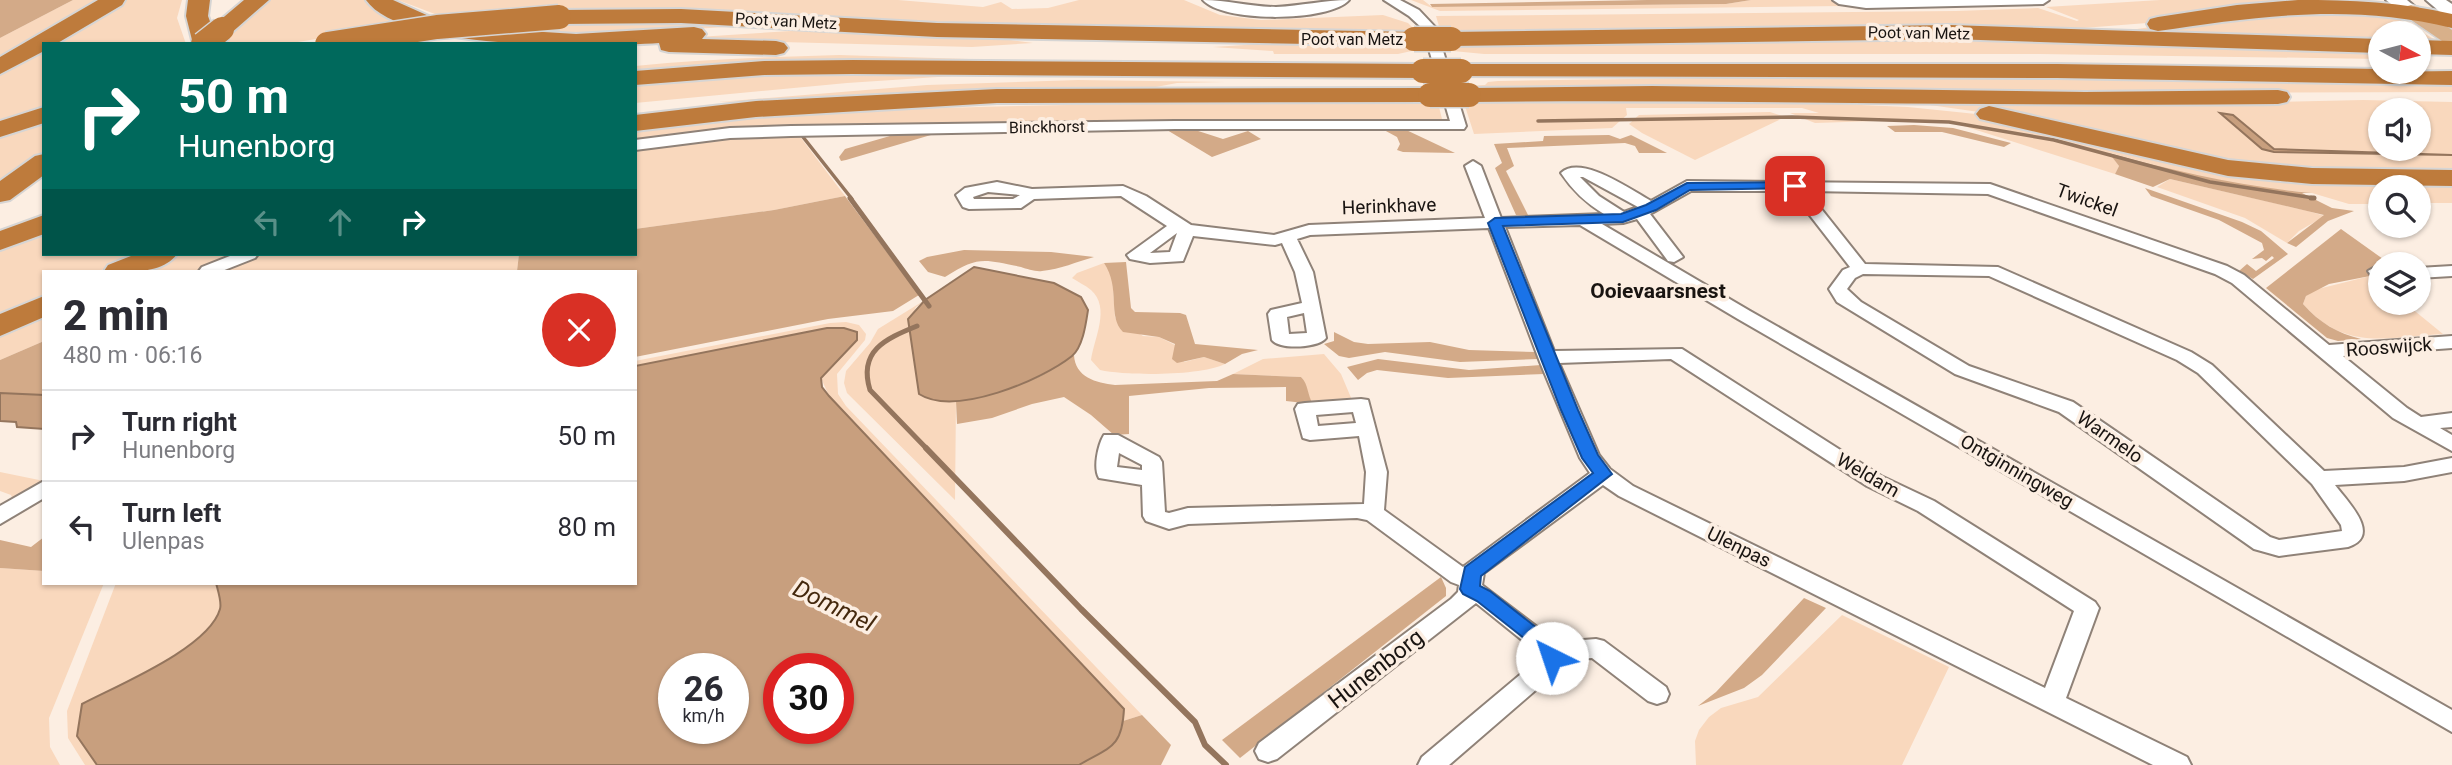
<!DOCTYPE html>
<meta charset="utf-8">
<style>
:root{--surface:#fff;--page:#f7f7f7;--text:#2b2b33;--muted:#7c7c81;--line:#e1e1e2}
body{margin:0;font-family:Roboto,sans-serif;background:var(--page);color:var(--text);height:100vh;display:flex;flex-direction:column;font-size:26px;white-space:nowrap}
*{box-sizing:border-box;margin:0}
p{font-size:23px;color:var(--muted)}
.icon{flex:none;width:38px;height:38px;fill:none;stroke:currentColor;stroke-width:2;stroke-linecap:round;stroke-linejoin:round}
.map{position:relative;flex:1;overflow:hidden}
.side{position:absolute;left:42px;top:270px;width:595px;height:315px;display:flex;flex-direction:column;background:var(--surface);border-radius:0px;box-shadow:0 2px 5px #0004}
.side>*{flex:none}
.guide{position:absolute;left:42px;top:42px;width:595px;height:214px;border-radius:0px;box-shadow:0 2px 5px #0004;background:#00695c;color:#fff;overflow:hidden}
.needle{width:46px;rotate:97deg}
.controls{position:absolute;left:2368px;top:21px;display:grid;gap:14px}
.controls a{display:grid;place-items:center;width:63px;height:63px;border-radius:50%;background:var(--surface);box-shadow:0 2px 5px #0004;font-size:35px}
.speed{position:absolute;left:658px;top:653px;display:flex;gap:14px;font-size:35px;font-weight:700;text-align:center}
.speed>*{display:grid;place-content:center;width:91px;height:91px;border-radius:50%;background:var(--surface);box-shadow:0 2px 5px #0004;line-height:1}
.speed small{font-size:18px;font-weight:400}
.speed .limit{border:10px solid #d22;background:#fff;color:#111}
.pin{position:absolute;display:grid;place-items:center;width:60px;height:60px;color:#fff;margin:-30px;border-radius:14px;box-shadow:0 4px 10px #0006}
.me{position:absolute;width:77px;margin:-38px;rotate:319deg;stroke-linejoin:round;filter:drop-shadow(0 0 5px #0008)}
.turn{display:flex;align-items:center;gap:24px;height:147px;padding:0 21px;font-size:32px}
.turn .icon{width:91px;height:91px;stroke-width:2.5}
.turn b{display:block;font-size:49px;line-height:60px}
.lanes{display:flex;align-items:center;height:66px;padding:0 21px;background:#0003;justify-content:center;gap:35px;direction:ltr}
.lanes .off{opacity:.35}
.round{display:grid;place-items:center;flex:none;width:74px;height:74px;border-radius:37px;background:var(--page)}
.head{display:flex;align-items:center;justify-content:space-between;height:119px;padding:0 21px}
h1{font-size:42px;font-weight:800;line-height:52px}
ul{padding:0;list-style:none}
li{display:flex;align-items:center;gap:21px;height:91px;padding:0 21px;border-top:2px solid var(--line)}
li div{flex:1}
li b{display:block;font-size:26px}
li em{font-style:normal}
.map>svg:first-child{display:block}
.green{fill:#f9d8bd;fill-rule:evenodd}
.forest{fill:#d3aa88}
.water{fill:#c89f7e;stroke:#94755d;stroke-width:2;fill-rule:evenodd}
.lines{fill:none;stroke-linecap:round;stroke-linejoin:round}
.stream-far2{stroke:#94755d;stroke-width:3.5}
.stream-far1{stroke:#94755d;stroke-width:5}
.stream{stroke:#94755d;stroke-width:6}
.street-casing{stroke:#8f8278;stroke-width:4}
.secondary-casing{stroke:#8f8278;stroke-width:4}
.primary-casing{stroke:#d6d5d4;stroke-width:3}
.highway-casing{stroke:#d6d5d4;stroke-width:4}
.street{fill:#fff;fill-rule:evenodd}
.secondary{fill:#fff;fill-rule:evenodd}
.primary{fill:#d8b08a;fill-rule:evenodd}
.highway{fill:#be7b3c;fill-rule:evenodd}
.highway-bridge-casing{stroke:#d6d5d4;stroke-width:27;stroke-linecap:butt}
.highway-bridge{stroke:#be7b3c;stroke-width:24}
.route{fill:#1a73e8;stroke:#114b97;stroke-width:2}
.labels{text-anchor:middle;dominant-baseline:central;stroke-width:7;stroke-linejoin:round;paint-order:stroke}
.far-street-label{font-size:16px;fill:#191411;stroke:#fceee2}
.street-label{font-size:19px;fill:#191411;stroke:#fceee2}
.neighbourhood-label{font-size:21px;font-weight:bold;fill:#191411;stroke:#fceee2}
.near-street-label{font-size:23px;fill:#191411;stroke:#fceee2}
.near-water-label{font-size:24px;font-style:italic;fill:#44280d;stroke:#fceee2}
</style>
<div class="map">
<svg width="2452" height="765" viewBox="0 0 2452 765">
<rect width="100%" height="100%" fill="#fceee2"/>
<g class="green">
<path d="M73 0H102L0 59V38Z"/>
<path d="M121 0H182L177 18 186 44H46Z"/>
<path d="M268 0H366L384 11 412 23 286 44H223L232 32Z"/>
<path d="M398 0H898L983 7 1001 2 1012 9 1048 8 1079 0H1184L1220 15 1261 20 1383 15 1408 23 1418 33 448 19Z"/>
<path d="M1411 0H1423L1432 7 1726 4 1751 0H1831L1843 6 1440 11Z"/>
<path d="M2160 0H2369L2377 5 2083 28 1441 33 1436 16 1956 11 2038 8 2077 21 2079 20 2046 7Z"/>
<path d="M2387 12 2439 42 2419 44 2418 33H2380V43L2097 31 2137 29 2227 16Z"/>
<path d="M603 17 743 26 592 35 489 26Z"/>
<path d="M791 31 978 36 1033 43 972 47 667 39Z"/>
<path d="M1896 39 2380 52V59L2040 54H1484L1453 51 1452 47Z"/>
<path d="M1275 43 1366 44 1367 47 1415 48 1416 50 1398 54H1274L1273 51 1213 47Z"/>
<path d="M44 45V153L0 185V72Z"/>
<path d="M839 55 1037 61 1419 63 1420 68 635 74V66C703 59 771 57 839 55Z"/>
<path d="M1639 62 2048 64 2380 69V72L2452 71V74L1459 67 1458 63Z"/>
<path d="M851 73 968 75 847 83 635 103V85L759 75Z"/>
<path d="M1767 77 2064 78 2452 85V92L2078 93 1464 86 1485 85 1488 82 1498 81Z"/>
<path d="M1078 80 1225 82 1177 83 1135 91 926 94 718 102 927 85Z"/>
<path d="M2363 100 2452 102V171L2258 170 2028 119 1909 102 2223 103ZM2380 110H2418V149H2380Z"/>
<path d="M1792 102 1908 107 1976 114 2027 122 2191 162 2452 183V203H2419L2418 187H2380V204H2349L2312 193 2253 187 2191 175 2110 153 2119 166 2115 174 1954 123 1906 120 1815 123 1790 113H1819L1802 108H1626L1627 115 1612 128 1474 134 1464 103Z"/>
<path d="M1438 103 1442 119 1440 121 943 125 635 142V130C902 99 1170 105 1438 103Z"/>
<path d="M1770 112 1785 117 1695 160 1642 133 1629 124 1639 115Z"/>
<path d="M798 134 845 196 774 210 635 229V148L730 136Z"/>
<path d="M2170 179 2308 211 2325 216 2299 231 2287 243 2245 218 2157 187Z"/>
<path d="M44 234V254H140L99 271H44V296L0 316V250Z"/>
<path d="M173 254H242L199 271H132Z"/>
<path d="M258 254H519L517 271H217Z"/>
<path d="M1104 263 1112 275 1115 318 1143 336 1159 337 1175 345 1184 362 1204 357 1225 364C1200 376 1128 376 1100 370L1091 360C1094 338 1111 308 1091 290 1085 285 1078 282 1072 278L1077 273Z"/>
<path d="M2370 276 2380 283V303H2405L2443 334C2386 337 2346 352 2303 304L2306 296 2314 290Z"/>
<path d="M925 300 916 307 910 321 919 394 942 401 956 400 955 500 847 393 844 383 846 371 870 343 878 329Z"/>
<path d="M44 311V341L0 360V333Z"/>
<path d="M846 322 859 325 866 334 865 340 837 374 838 394 846 406 1142 715 1123 721V708L829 396 821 378 856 340 635 366V361L830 323Z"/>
<path d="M1324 354 1341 374 1352 400 1313 404C1307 396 1308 386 1301 377L1233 374 1263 359Z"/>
<path d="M0 472 44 481 14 503 11 495 0 491Z"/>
<path d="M0 568 44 571V583H104L49 718 50 747 60 765H0Z"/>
<path d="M116 583H216C218 591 222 602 220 609 209 648 118 685 82 704L77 736 97 765H85L68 738 67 711Z"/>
<path d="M1842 615 1949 667 1902 765H1696L1695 741 1699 730 1709 717 1721 708 1758 697Z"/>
</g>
<g class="forest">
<path d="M0 0H73L0 38Z"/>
<path d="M1647 0H1751L1726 4 1432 7 1430 4Z"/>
<path d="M1914 125 1953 128 2011 143 2004 147 1942 132H1895L1887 126Z"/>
<path d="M1402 128 1455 153 1403 152 1397 150 1400 144 1397 137 1384 130Z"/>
<path d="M1013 129H1192L1223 139 1248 131 1261 139 1212 157 1167 130 1015 132Z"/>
<path d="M941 132 846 160 841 161 839 157 845 149 890 136 884 133Z"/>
<path d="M1609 135 1620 139 1631 135 1667 153H1639L1635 146 1625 143 1507 148 1514 166 1506 171 1528 215H1516L1495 168 1502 163 1494 144 1543 141 1544 136Z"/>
<path d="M2109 153C2179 172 2239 186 2312 193H2302L2332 208 2354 211 2328 221 2296 247 2287 243 2324 215 2170 179 2153 187 2115 174 2119 166Z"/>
<path d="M2145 188 2242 222 2261 231 2288 254 2253 279 2239 271 2247 264 2256 271 2274 258 2272 256 2266 261 2262 258 2252 259 2264 250 2262 243 2219 220 2151 196Z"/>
<path d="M845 196 919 295 893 311 828 319 635 357V271H517L519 254H635V229L774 210Z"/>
<path d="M2341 229 2390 264H2380V283L2370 276 2329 284 2306 296 2303 304C2320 323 2337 333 2361 339L2338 341 2327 338 2266 288Z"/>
<path d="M964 250 1051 252 1094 257C1076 262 1061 269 1042 271 1036 272 1027 269 1021 267 983 259 978 256 945 277L928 272 919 261 927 257Z"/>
<path d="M1126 262 1131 308 1135 312 1180 313 1186 315 1195 344 1258 350 1242 354 1225 364 1204 357 1177 363 1172 359 1175 344 1159 337 1123 332C1107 316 1121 288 1104 263Z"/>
<path d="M1334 332 1354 342 1368 344 1430 342 1469 350 1535 352 1538 359 1460 362 1385 352 1349 358 1339 356 1324 344 1334 341Z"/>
<path d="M44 341V395L0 393V360Z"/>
<path d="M1074 355C1075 377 1096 383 1115 385L1217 381 1233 374 1301 377C1309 385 1307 395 1313 404L1286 401V387L1209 388 1129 396V434L1114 435 1091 415 1064 397 1032 404 992 418 957 424 956 401 1016 386 1041 376Z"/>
<path d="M1378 359 1469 370 1541 365 1544 374 1448 378 1377 370 1367 373 1358 380 1347 367Z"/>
<path d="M44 537V571L0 568V540L31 547Z"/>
<path d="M1441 577 1446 588V596L1240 758 1222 740Z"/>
<path d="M1804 598 1826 608 1762 675 1744 688 1698 706 1716 692Z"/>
<path d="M1142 715 1171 745 1161 765H1079C1103 750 1115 751 1123 721Z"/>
</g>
<g class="water">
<path d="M2220 113 2233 115 2274 149 2452 155 2274 152 2262 149Z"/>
<path d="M974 267 1054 283 1081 297 1088 310C1086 323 1083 347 1072 356 1042 380 955 417 919 394L908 319 925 300Z"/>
<path d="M827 328H844L857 332V340L821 378 822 387 829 396 1124 709C1122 749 1109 747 1079 765H97L77 736 82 704C118 685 209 648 220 609 222 602 218 591 216 583H635V366ZM674 668H733V728H674ZM779 668H838V728H779Z"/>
<path d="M0 393 44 395V429L17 427 16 422 0 421Z"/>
</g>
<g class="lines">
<g class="stream-far2">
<path d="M1538 121 1792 117 1949 122 2054 140 2210 182 2314 198"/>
<path d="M803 137 852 199"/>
</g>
<g class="stream-far1">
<path d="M850 198 929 306"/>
<path d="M2311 198H2314"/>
<path d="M917 326C885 339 858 351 870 390L928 450"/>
</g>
<path class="stream" d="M926 448 1081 609 1195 722 1205 745 1226 765"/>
<g class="street-casing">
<g id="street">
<path d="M1384 0H1400L1419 10 1436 28 1466 126 1464 129H1175L791 136 730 138 635 150V140L730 128 791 126 1175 121H1450L1423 29 1409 16Z"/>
<path d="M1833 0H2049L2043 4 1866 8 1839 4Z"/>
<path d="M1473 161 1481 166 1501 218 1604 214C1586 203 1573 191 1561 173 1581 154 1631 190 1651 201L1687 181 1990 184 2227 266 2244 275 2329 345 2452 336V348L2343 356 2407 408 2421 417 2452 413V427L2440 428 2452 435V451L2393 418 2232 283 2215 274 1988 194 1807 191 1865 264 1998 267 2191 352 2212 365 2324 471 2404 467 2452 458V472L2404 481 2335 485C2347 501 2383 536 2348 547L2279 556 2254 549 2059 412 1955 374 1837 302 1829 289 1843 270 1850 267 1791 191H1691L1650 214 1683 257 1674 262 1668 261 1637 219 1623 223 1602 224 1750 311 2452 710V732L1738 319 1580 225 1505 227 1554 351 1682 349 1881 476 1934 501 2095 602 2099 608 2066 698 2187 757 2191 765H2153L1619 496 1603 485 1484 573 1482 585 1557 642 1596 639 1604 641 1666 687 1669 694 1666 701 1657 704 1648 701 1592 658 1564 660 1560 669 1449 765H1418L1422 757 1540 658 1537 652 1476 603 1277 759 1268 762 1259 759 1255 751 1259 743 1451 599 1458 592 1459 585 1451 582 1367 520 1357 518 1188 524 1169 529 1146 521 1143 516 1142 485 1099 478C1093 468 1098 445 1104 435H1118L1159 457 1162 462 1165 512 1169 513 1188 508 1364 504 1366 472 1359 436 1310 440 1303 438 1295 409 1298 404 1305 403 1361 399 1368 400 1387 472 1384 510 1463 567 1590 473 1580 458 1540 362 1489 228 1310 235 1297 239 1313 272 1326 338C1318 348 1280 350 1272 340L1268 314 1271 310 1302 303 1295 272 1282 243 1275 245 1193 236 1183 261 1150 263 1130 259 1127 255 1167 226 1121 196 1034 199 1021 208 969 209 963 207 956 195 965 188 997 182 1032 189 1123 186 1146 196 1191 225 1274 235 1309 225 1485 218 1465 166ZM1580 177H1583L1638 207 1624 212 1599 196ZM988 192 1020 195 1013 199H974L973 197ZM1177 233 1170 252 1150 253ZM1863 274 1989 276 2177 360 2198 373 2312 484 2341 525 2342 531 2279 540 2270 537 2073 402 1969 366 1861 302 1847 289 1855 278ZM1304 313 1307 333 1289 334 1287 317ZM1671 359 1867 486 1918 511 2074 611 2045 688 1633 486 1610 469 1599 455 1559 363ZM1353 412 1356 423 1318 426 1316 415ZM1119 453 1142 465V470L1117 467Z"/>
<path d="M235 254H258L255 258 222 271H199L202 267Z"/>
<path d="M2377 266H2380V276L2371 275 2368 271Z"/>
<path d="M2452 266V276L2418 278V268Z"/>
<path d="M44 481V498L0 524V506Z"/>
</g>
</g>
<g class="secondary-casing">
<g id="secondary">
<path d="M1203 0C1228 0 1251 7 1276 7 1301 6 1324 0 1349 0 1330 22 1223 23 1203 0Z"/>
<path d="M2386 0H2407L2420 11 2417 15H2405Z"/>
<path d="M2426 0H2446L2452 4V18L2446 17Z"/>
</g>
</g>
<g class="primary-casing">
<path id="primary" d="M2411 5 2418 7 2452 30V45L2445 43 2404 15 2401 11 2404 7Z"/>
</g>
<g class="highway-casing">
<g id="highway">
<path d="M98 0H125L122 5 56 44H44V51L0 74V57Z"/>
<path d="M188 0H210L208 16 212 27 244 0H269L230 34 222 36 213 33 217 44H193L186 16Z"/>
<path d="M366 0H393L431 17 512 30 576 34 694 27 702 29 706 34 702 39 776 41 784 43 788 48 784 53 776 55 669 52 661 50 659 43C600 47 402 52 366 0Z"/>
<path d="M2298 0C2351 0 2401 2 2452 14V28C2351 3 2259 16 2158 31L2150 29 2147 24 2150 19 2158 17 2237 5Z"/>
<path d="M681 9 937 23 1414 32 1422 34 1426 39 1422 44 1414 46 937 37 681 23 559 24 551 22 548 17 551 12 559 10Z"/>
<path d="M1950 25 2380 39V53L1950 39 1451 46 1443 44 1439 39 1443 34 1451 32Z"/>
<path d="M2418 40 2452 41V55L2418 54Z"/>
<path d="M853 60 1423 64 1432 66 1435 71 1432 76 1423 78 853 74 764 75 635 85V71L764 61Z"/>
<path d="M1461 64H2057L2380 69V72L2452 71V85L2057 78 1452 76 1449 71 1452 66Z"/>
<path d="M1652 86 2085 92 2278 90 2287 92 2290 97 2287 102 2278 104C2008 107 1739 99 1469 102L1460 100 1457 95 1460 90 1469 88Z"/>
<path d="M1430 88 1439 90 1442 95 1439 100 1430 102 997 103 756 117 635 131V115L756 101 997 89Z"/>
<path d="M1989 106 2228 160 2312 168 2452 170V186L2312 184 2228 176 1980 119 1976 114 1980 109Z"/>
<path d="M44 107V123L0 137V121Z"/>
<path d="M44 154V175L10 200 0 202V181L35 156Z"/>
<path d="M44 215V234L0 250V231Z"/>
<path d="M136 254H177C162 275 126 272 104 271L108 265Z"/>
<path d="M44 296V317L0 336V314Z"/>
</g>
</g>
<use href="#street" class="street"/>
<use href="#secondary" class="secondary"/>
<use href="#primary" class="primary"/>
<use href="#highway" class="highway"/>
<g class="highway-bridge-casing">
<g id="highway-bridge">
<path d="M1414 39H1451"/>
<path d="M203 44 222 29"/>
<path d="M327 44 437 27 559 17"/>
<path d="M1423 71H1461"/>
<path d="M1430 95H1469"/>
</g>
</g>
<use href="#highway-bridge" class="highway-bridge"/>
</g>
<path class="route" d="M1795 182 1800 183V188L1690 190 1656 210 1623 222 1503 226 1578 410 1598 455 1612 474 1481 576 1480 586 1490 591 1556 643 1562 658 1559 663 1552 666 1545 663 1534 646 1477 601 1463 594 1460 589 1465 567 1593 473 1582 458 1561 410 1488 223 1495 218 1621 214 1646 205 1687 183Z"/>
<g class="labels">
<g class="far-street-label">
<text transform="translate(786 21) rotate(3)">Poot van Metz</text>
<text transform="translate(1919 33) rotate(1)">Poot van Metz</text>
<text x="1352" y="39">Poot van Metz</text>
<text transform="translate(1047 127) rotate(-1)">Binckhorst</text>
</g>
<g class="street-label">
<text transform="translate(2087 200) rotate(20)">Twickel</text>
<text transform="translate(1389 206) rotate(-2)">Herinkhave</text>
<text transform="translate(2389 347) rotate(-4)">Rooswijck</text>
<text transform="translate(2110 437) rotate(35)">Warmelo</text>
<text transform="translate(2017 471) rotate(30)">Ontginningweg</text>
<text transform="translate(1868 475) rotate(30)">Weldam</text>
<text transform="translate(1739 547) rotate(26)">Ulenpas</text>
</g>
<g class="neighbourhood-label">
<text x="1658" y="291">Ooievaarsnest</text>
</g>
<g class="near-street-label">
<text transform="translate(1376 669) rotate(-38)">Hunenborg</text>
</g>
<g class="near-water-label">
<text transform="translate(834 606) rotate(26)">Dommel</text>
</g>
</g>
</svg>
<div class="controls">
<a><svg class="needle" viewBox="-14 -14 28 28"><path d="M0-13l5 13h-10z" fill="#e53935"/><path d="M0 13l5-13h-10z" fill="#7c7c81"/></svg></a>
<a><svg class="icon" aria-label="sound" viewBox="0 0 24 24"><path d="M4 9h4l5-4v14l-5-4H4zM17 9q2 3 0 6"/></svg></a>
<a><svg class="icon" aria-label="search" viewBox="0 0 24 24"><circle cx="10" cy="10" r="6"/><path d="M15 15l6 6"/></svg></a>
<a><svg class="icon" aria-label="layers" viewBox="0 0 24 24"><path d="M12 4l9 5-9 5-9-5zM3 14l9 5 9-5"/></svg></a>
</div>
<div class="speed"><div>26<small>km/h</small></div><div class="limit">30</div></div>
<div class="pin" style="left:1795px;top:186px;background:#d93025"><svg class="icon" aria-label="arrive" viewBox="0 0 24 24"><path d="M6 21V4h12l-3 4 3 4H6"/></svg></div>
<svg class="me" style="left:1552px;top:658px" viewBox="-20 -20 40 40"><circle r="19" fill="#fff"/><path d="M0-13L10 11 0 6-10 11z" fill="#1a73e8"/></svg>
<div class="guide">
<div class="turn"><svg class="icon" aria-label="right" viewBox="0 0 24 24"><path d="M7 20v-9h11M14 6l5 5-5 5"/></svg><div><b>50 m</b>Hunenborg</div></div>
<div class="lanes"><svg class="icon off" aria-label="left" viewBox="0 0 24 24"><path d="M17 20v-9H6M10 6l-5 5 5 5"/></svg><svg class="icon off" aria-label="ahead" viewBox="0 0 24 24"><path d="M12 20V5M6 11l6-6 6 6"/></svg><svg class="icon" aria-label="right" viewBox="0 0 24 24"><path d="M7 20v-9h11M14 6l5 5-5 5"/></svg></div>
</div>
<section class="side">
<div class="head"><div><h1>2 min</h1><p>480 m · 06:16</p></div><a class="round" style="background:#d93025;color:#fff"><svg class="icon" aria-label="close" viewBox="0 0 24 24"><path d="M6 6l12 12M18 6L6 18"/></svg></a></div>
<ul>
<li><svg class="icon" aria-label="right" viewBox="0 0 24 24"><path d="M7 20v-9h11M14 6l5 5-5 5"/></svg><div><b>Turn right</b><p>Hunenborg</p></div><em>50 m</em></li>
<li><svg class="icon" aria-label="left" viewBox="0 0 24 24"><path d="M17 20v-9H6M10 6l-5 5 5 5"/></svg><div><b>Turn left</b><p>Ulenpas</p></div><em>80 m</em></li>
</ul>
</section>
</div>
